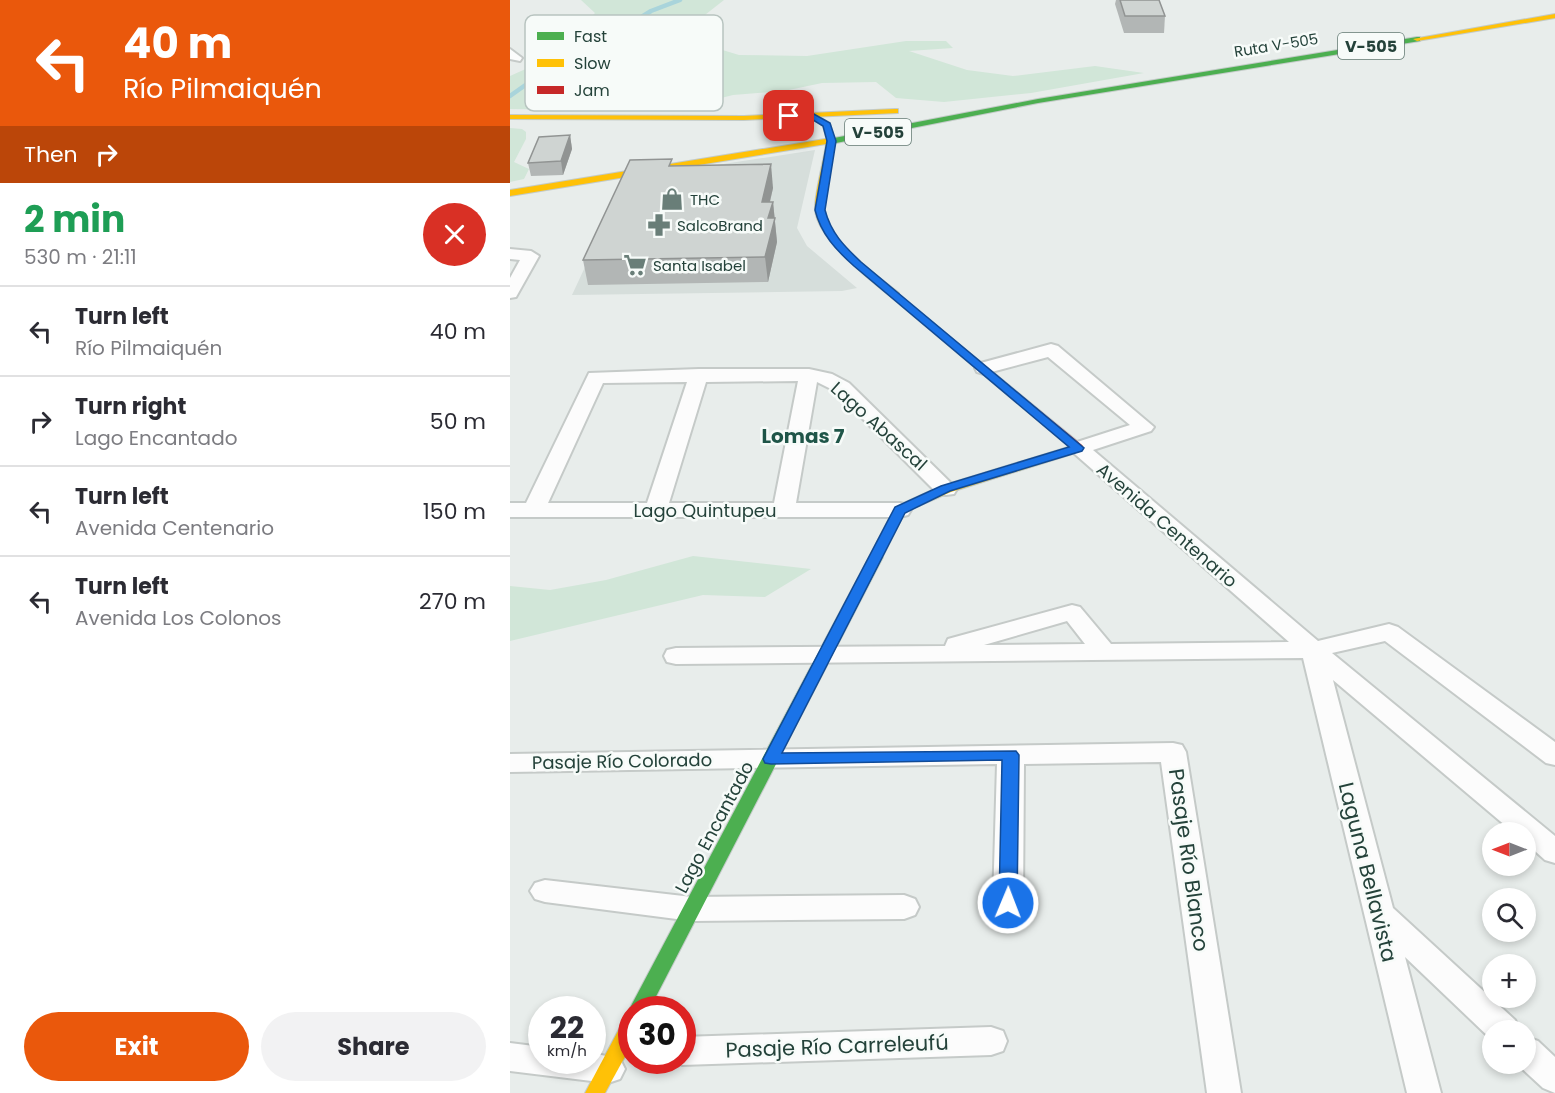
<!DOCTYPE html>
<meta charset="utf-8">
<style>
:root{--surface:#fff;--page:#f2f2f3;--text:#2b2b33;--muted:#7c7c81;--line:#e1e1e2;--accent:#ea580c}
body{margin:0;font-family:Poppins,sans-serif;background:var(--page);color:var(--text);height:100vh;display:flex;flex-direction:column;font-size:22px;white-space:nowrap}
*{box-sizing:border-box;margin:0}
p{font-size:20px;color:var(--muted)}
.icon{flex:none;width:33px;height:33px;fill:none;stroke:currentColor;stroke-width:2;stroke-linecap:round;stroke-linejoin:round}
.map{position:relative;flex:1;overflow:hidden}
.panel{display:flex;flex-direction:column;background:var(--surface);width:510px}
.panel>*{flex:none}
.top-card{background:#ea580c;color:#fff;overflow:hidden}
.needle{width:39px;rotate:270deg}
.tools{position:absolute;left:972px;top:822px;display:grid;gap:12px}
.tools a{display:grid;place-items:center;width:54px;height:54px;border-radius:50%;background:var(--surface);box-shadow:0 3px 9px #0003;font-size:30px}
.speed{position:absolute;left:18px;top:996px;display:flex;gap:12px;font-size:30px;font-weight:700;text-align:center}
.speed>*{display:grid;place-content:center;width:78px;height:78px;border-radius:50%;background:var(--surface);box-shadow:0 3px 9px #0003;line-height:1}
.speed small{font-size:15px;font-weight:400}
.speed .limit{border:9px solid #d22;background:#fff;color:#111}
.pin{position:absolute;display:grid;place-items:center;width:51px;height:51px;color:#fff;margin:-26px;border-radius:12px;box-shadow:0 3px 9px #0006}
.me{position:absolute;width:66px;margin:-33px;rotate:1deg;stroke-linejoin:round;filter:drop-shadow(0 0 4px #0008)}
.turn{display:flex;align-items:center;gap:21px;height:126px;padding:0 24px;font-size:27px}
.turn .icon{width:78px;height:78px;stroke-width:2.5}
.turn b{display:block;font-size:42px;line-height:51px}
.then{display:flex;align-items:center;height:57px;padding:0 24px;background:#0003;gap:12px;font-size:22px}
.round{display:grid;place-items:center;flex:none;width:63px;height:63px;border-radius:32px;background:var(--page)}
.headline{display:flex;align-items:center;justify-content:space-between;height:102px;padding:0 24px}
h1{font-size:36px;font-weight:700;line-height:45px;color:#1e9e55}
.button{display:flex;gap:12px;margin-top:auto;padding:12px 24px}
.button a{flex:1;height:69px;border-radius:36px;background:var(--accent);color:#fff;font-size:24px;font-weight:700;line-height:69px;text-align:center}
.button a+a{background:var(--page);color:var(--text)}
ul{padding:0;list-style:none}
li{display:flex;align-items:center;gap:18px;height:90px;padding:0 24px;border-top:2px solid var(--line)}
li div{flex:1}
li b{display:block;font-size:22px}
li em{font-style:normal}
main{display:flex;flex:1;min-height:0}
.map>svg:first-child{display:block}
.built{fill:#d6dedb}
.green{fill:#d1e6d8}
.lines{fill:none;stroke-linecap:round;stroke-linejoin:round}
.stream{stroke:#a9d4db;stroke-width:4.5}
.street-casing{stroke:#c5cac8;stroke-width:4}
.fast-casing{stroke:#c3cbc8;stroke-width:2}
.slow-casing{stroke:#c3cbc8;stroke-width:2}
.jam-casing{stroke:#c3cbc8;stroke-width:2}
.street{fill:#fcfcfc;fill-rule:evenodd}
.fast{fill:#4caf50;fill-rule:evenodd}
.slow{fill:#ffc107;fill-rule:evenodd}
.jam{fill:#c62828;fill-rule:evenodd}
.wall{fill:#b2b6b5}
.shaded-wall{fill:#919493}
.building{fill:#cfd4d2;stroke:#919493;stroke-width:1.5}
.route{fill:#1a73e8;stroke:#114b97;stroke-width:1.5}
.labels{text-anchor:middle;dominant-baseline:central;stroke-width:5;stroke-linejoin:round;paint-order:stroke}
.far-street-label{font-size:15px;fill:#24423a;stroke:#f7fbf9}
.far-poi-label{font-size:15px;fill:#24423a;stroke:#f7fbf9;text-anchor:start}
.shield{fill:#f7fbf9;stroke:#637a73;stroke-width:1.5}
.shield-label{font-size:16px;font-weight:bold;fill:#24423a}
.street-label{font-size:18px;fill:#24423a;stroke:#f7fbf9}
.neighbourhood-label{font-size:20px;font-weight:bold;fill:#1f5548;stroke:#f7fbf9}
.near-street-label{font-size:21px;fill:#24423a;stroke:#f7fbf9}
.key{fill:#f7fbf9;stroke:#b8c4c0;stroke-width:1.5}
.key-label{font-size:16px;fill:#24423a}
</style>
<main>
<section class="panel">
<div class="top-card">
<div class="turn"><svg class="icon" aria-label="left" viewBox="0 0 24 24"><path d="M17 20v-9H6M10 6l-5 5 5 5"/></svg><div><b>40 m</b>Río Pilmaiquén</div></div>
<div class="then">Then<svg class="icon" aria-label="right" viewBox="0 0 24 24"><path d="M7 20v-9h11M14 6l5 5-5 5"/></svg></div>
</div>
<div class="headline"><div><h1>2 min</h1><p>530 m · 21:11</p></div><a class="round" style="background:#d93025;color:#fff"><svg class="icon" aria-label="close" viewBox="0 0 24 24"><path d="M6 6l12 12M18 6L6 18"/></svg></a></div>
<ul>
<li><svg class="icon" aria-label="left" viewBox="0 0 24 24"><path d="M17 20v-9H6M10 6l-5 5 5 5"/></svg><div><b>Turn left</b><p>Río Pilmaiquén</p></div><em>40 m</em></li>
<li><svg class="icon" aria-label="right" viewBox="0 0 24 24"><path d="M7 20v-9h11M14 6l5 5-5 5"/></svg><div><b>Turn right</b><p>Lago Encantado</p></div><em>50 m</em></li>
<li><svg class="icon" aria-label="left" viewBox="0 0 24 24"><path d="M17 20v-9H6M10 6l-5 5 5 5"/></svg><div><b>Turn left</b><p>Avenida Centenario</p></div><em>150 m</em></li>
<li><svg class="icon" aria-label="left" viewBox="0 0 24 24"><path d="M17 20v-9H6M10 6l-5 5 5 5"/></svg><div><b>Turn left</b><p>Avenida Los Colonos</p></div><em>270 m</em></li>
</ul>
<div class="button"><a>Exit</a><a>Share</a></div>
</section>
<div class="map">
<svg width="1045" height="1093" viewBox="0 0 1045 1093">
<rect width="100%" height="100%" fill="#e8edeb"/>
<path class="built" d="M305 150 287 228 297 246 347 288 332 291 62 295 116 179Z"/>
<g class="green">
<path d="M71 0H214L186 22 149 34 125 47 129 54H158L196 45 229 55 297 56 396 41H436L443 48 399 51 457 70 503 76 585 66 634 73 521 93 434 102 386 98 366 82 312 83 274 91 223 95 191 103 183 111 0 109V76L29 63 52 36 74 24 85 13Z"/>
<path d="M0 128 12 129 16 132V139L4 162 19 169 14 179 0 182Z"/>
<path d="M183 556 301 569 255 597 193 595 0 641V586L40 590 96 580Z"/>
</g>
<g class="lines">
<path class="stream" d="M0 96 31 74 90 43 141 11 170 0"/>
<g class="street-casing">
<g id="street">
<path d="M0 49 12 58 10 61 0 59Z"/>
<path d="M0 249 21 251 29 256 6 297 0 298V278L10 260 0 259Z"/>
<path d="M541 344 548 346 644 427 641 431 583 450 808 641 879 624 888 627 1045 742V765L1036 763 875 641 822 653 1045 836V863L1035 860 1016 843V832H1003L823 680 883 908 1005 1020 1010 1030H982V1040L895 957 931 1093H897L793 658 166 664 157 662 154 656 157 650 166 648 435 646 438 639 562 605 570 607 601 644 779 642 558 448 561 444 620 425 538 357 474 374 467 372 465 368 467 364ZM557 621 575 644 474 645Z"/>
<path d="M189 369H299L322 374 339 383 447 489 444 494 436 495 428 494 325 391 307 382 286 503H390L398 505 401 510 398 515 390 517H0V503H16L79 373ZM288 381 264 503H159L196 382ZM177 382 137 503H38L93 383Z"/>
<path d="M663 743 672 745 676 752 731 1093H697L651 762 514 764 513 903 509 911 498 915 487 911 483 903 487 764 0 772V754Z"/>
<path d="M35 880 182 897 394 895 405 899 409 907 405 915 394 919 182 921 35 902 25 899 20 891 25 883Z"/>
<path d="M481 1027 493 1031 497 1041 493 1051 481 1055 172 1065 160 1060H172V1037Z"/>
<path d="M1016 1037 1028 1041 1045 1057V1093L1033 1088 1007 1064H1016Z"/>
<path d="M0 1043 32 1047V1060H82V1053L110 1059 115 1069 110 1079 98 1083 0 1071Z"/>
</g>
</g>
<g class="fast-casing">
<g id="fast">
<path d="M907 37H910V41L528 103 321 144 317 141 313 126 298 116 305 114 320 123 324 138 528 99Z"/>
<path d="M366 553 373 557 139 1010H122V1014L119 1010 122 1004 359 557Z"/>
</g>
</g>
<g class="slow-casing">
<g id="slow">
<path d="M1045 14V18L907 41 903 39Z"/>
<path d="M385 109H388V113L234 120 0 119V115L234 116Z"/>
<path d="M321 138 325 141C323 156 313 198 315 210 319 242 365 274 389 293V297H381C359 279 308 240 305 210 304 196 314 160 316 144L0 196V190Z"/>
<path d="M568 444 572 445 574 448 572 451 441 492 395 512 371 560H361L359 557 385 507 431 486Z"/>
<path d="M122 1016V1044L95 1093H75L115 1018Z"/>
</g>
</g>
<g class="jam-casing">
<path id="jam" d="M385 292 572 445 574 448 572 451H564L381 297 380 295Z"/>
</g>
<use href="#street" class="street"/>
<use href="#fast" class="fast"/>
<use href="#slow" class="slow"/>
<use href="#jam" class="jam"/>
</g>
<g class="wall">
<path d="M606 0H649L655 16 654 33H614L605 4Z"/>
<path d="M60 135 62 149 53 175 21 176 18 163Z"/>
<path d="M163 166 263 188 260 202H263L267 242 258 282 78 285 73 260Z"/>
</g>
<g class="shaded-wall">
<path d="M60 135 62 149 53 175 51 161Z"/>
<path d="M261 164 263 188 254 226 252 202Z"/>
<path d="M263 202 267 242 258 282 255 257 258 218Z"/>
</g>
<g class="building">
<path d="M610 0H649L655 16H615Z"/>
<path d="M60 135 51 161 18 163 29 137Z"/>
<path d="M162 159 159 166 261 164 252 202H263L258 218H265L255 257 73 260 120 160Z"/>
</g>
<path class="route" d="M302 113 320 123 326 141 315 210C321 233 334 246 351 262L574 448 572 451 440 491 395 513 272 753 506 751 509 755 507 903 505 908 498 910 492 908 489 903 492 760 261 764 255 763 253 759 385 507 431 486 559 447 344 266C326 250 311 234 305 210L317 141 313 126 300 118 279 119 275 116 279 114Z"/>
<defs>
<g id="shop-bare" transform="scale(1.8)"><path d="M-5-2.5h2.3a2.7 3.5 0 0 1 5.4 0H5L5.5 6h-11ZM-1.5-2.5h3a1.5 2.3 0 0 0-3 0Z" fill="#697e78" stroke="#f7fbf9" stroke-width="2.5" paint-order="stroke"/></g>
<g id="pharmacy-bare" transform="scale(1.8)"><path d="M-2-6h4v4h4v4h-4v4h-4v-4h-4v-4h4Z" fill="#697e78" stroke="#f7fbf9" stroke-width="2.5" paint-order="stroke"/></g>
<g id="supermarket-bare" transform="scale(1.8)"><path d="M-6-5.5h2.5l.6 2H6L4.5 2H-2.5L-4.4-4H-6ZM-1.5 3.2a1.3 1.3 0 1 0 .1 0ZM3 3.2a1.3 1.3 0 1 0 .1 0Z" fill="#697e78" stroke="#f7fbf9" stroke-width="2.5" paint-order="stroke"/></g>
</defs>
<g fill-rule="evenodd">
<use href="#shop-bare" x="162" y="199"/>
<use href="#pharmacy-bare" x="149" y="225"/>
<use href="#supermarket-bare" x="125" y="265"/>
</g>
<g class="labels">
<g class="far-street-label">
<text transform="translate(766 45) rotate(-9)">Ruta V-505</text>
</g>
<g class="far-poi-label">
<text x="180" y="199">THC</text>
<text x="167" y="225">SalcoBrand</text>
<text x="143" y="265">Santa Isabel</text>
</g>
<g class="shield">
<rect x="828" y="33" width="66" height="26" rx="4.5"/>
<rect x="335" y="119" width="66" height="26" rx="4.5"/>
</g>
<g class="shield-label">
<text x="861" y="46">V-505</text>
<text x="368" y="132">V-505</text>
</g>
<g class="street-label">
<text transform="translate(369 426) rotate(42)">Lago Abascal</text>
<text x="195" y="510">Lago Quintupeu</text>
<text transform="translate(657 525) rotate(41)">Avenida Centenario</text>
<text transform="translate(112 761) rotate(-1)">Pasaje Río Colorado</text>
<text transform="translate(204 827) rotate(-62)">Lago Encantado</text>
</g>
<g class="neighbourhood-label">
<text x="293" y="436">Lomas 7</text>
</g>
<g class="near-street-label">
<text transform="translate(679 860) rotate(82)">Pasaje Río Blanco</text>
<text transform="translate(858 872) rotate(76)">Laguna Bellavista</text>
<text transform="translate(327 1046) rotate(-2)">Pasaje Río Carreleufú</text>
</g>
</g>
<rect x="15" y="15" width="198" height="96" rx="9" class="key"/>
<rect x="27" y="32" width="27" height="8" fill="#4caf50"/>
<rect x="27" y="59" width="27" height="8" fill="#ffc107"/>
<rect x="27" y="86" width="27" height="8" fill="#c62828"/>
<g class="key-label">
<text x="64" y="42">Fast</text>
<text x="64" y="69">Slow</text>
<text x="64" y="96">Jam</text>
</g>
</svg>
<div class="tools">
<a><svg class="needle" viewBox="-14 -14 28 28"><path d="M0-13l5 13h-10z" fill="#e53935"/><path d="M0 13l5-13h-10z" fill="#7c7c81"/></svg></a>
<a><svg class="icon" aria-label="search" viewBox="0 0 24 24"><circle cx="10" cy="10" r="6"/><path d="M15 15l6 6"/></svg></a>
<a>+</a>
<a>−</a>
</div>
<div class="speed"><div>22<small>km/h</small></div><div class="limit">30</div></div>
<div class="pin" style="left:279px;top:116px;background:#d93025"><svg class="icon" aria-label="arrive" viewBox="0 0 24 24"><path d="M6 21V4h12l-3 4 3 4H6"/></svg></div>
<svg class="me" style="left:498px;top:903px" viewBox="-20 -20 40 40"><circle r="17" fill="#1a73e8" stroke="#fff" stroke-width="3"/><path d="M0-11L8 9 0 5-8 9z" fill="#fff"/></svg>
</div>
</main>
